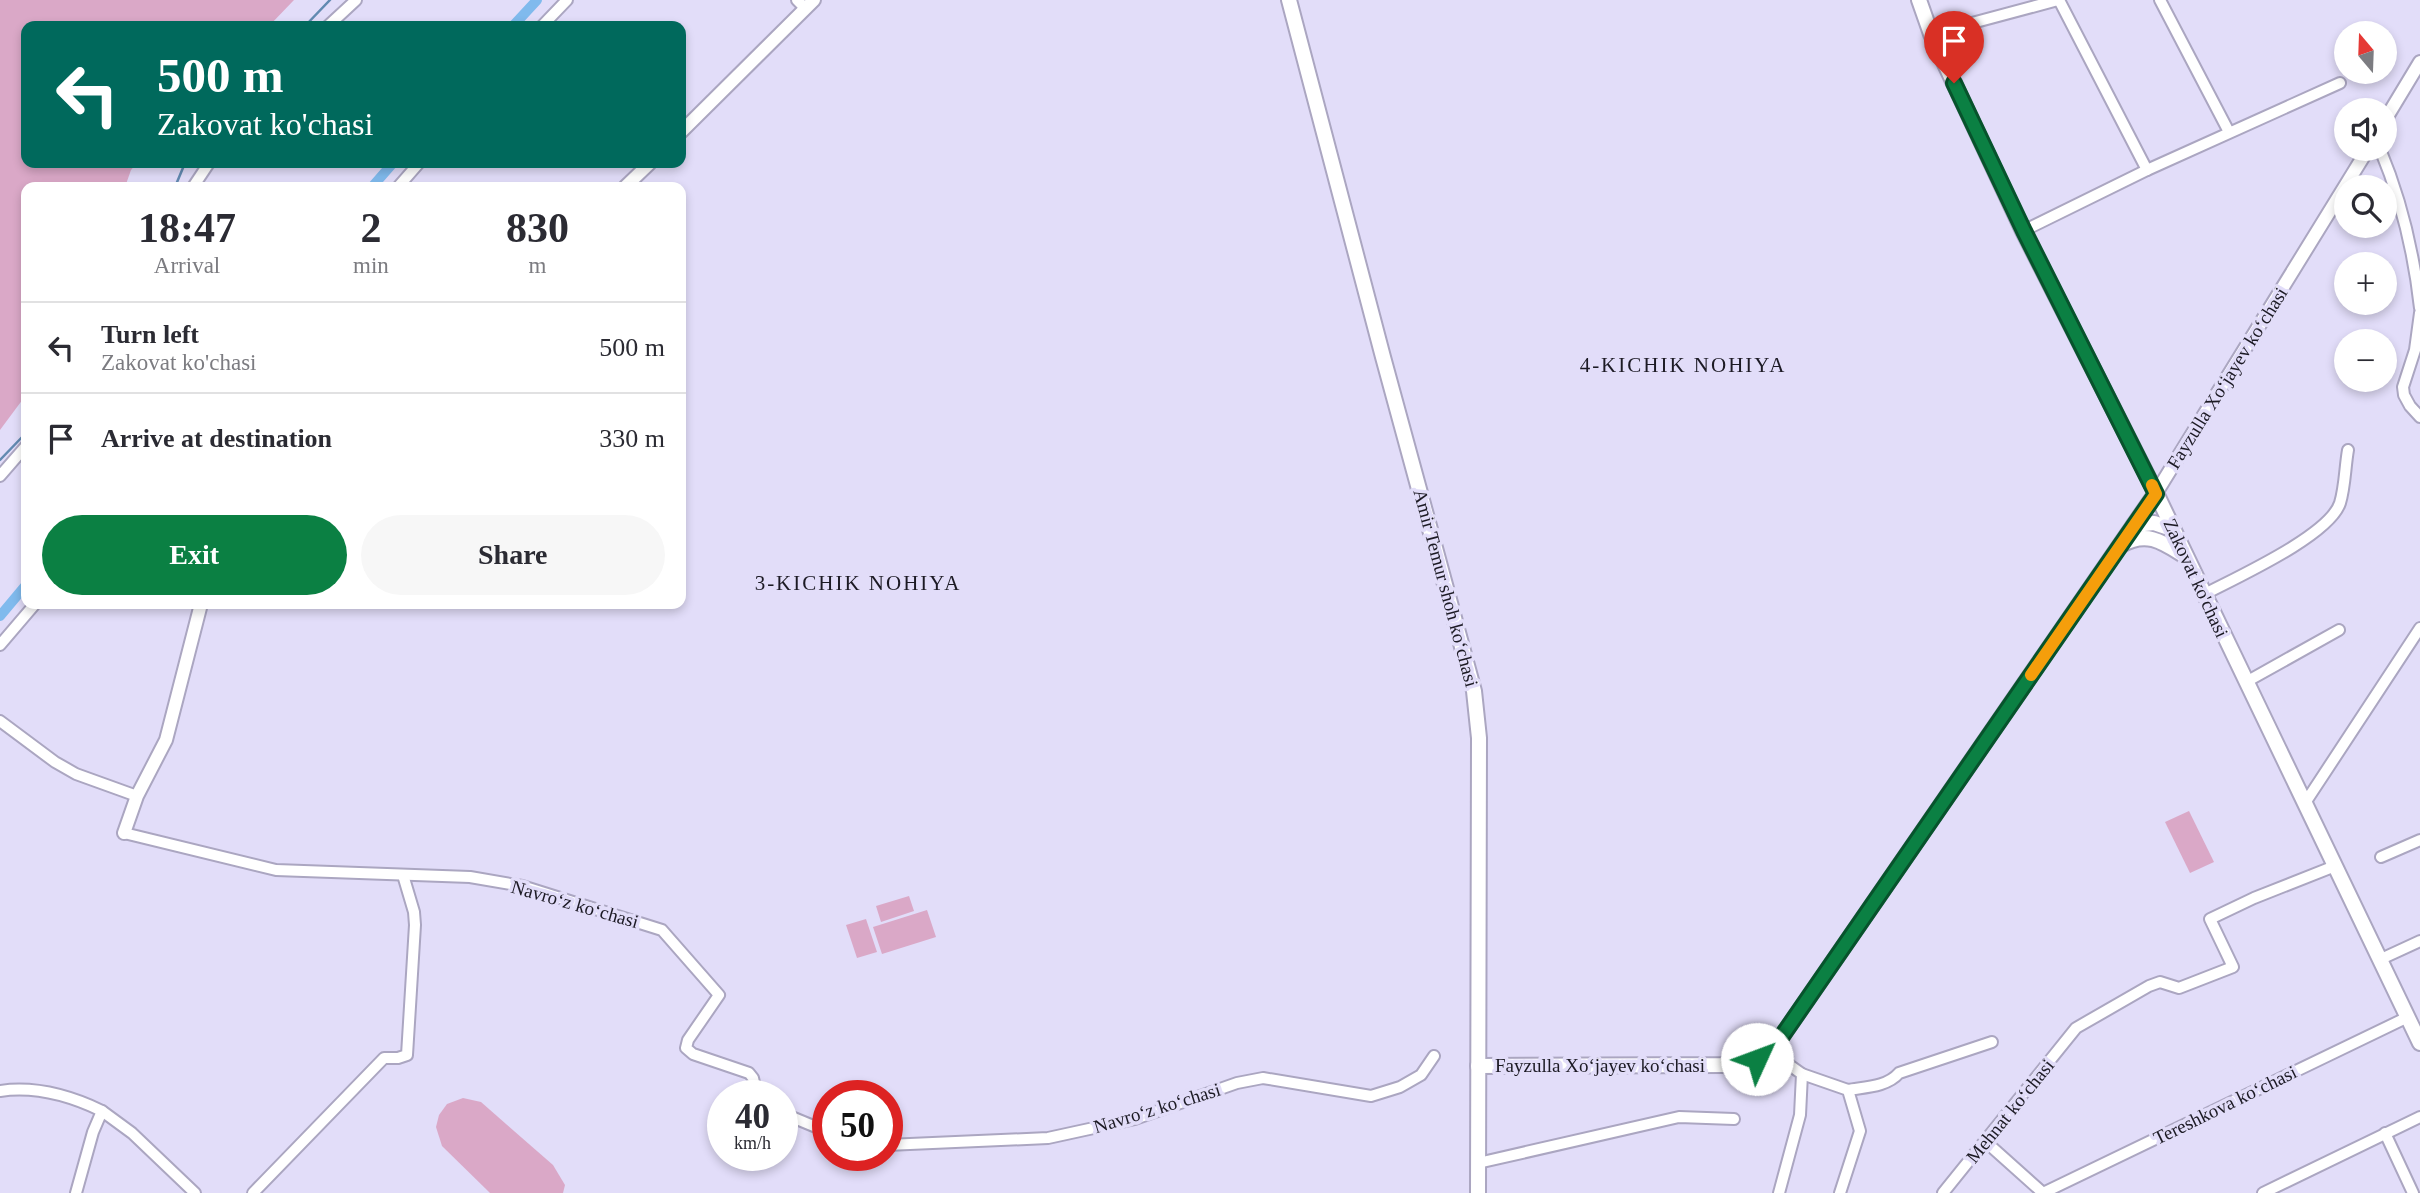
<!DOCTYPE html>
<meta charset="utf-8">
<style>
:root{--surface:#fff;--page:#f7f7f7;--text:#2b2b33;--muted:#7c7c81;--line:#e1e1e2;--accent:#0b8043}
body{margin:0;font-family:"Times New Roman",serif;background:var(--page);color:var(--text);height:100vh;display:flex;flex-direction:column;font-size:26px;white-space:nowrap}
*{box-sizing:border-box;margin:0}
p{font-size:23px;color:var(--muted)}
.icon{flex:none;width:38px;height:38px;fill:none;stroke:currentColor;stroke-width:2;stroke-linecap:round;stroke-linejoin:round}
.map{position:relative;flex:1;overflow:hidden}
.sheet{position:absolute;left:21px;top:182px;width:665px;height:427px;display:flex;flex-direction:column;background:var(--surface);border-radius:14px;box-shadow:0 4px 10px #0003}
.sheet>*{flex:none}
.top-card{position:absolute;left:21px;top:21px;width:665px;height:147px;border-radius:14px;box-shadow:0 4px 10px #0003;background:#00695c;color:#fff;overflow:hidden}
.needle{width:46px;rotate:341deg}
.tools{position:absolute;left:2334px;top:21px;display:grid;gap:14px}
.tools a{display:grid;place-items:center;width:63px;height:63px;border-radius:50%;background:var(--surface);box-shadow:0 4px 10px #0003;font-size:35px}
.speed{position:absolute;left:707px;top:1080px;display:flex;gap:14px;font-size:35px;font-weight:700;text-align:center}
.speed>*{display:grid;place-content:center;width:91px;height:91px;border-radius:50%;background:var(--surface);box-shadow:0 4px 10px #0003;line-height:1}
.speed small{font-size:18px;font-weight:400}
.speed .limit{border:10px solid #d22;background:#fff;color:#111}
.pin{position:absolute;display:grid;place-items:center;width:60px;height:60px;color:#fff;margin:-72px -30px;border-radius:50% 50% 50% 0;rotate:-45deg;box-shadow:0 0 7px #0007}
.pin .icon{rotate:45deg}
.me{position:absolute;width:77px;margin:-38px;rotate:47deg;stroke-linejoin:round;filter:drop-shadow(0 0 5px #0008)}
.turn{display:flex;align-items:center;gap:24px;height:147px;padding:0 21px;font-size:32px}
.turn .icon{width:91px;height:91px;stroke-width:2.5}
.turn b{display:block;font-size:49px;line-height:60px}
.eta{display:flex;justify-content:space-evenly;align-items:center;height:119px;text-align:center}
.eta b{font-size:42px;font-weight:700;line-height:49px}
.cta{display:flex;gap:14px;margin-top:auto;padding:14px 21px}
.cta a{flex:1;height:80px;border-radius:42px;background:var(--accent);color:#fff;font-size:28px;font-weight:700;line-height:80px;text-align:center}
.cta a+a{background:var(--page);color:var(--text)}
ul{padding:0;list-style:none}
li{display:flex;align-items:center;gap:21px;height:91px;padding:0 21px;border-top:2px solid var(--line)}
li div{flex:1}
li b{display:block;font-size:26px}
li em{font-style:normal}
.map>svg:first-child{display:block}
.green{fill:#daa8c7}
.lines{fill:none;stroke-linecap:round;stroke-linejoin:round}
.stream{stroke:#628ab1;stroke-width:2.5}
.canal{stroke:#80baed;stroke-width:10}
.minor-casing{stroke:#aba6c1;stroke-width:14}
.tertiary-casing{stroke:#aba6c1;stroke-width:16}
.secondary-casing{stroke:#aba6c1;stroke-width:18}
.minor{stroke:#fff;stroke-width:10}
.tertiary{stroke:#fff;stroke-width:12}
.secondary{stroke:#fff;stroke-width:14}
.route-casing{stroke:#07532c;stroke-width:18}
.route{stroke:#0b8043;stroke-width:12}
.slow{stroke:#f59e0b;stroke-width:12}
.labels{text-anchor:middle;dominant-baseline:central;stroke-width:7;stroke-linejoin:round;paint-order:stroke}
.street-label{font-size:19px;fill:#1c1a24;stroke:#e2ddf9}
.neighbourhood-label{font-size:21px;letter-spacing:2px;fill:#1c1a24;stroke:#e2ddf9}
</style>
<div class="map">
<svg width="2420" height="1193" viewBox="0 0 2420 1193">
<rect width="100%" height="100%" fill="#e2ddf9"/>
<g class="green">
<path d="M0 0H294L269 26H26V163H137L131 170 125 187H26V395L0 430Z"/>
<path d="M2189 811 2214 862 2190 873 2165 822Z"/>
<path d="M909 896 914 911 881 922 876 906Z"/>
<path d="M927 910 936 937 882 954 873 927Z"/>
<path d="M866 919 877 952 857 958 846 925Z"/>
<path d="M463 1098 481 1102 553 1165 565 1185 563 1193H490L442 1146 436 1127 439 1115 447 1104Z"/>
</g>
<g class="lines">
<g class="stream">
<path d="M305 26 330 0"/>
<path d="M175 187 185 163"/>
<path d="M0 460 26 433"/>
</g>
<g class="canal">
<path d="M513 26 537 0"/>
<path d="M372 187 393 163"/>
<path d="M0 616 26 585"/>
</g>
<g class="minor-casing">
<g id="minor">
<path d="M797 0 805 8"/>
<path d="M2059 0 2147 170"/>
<path d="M2160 0 2229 132"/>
<path d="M328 26 356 0"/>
<path d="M542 26 567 0"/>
<path d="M1931 34 2058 0"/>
<path d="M2380 149C2401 199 2414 254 2420 308"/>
<path d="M193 187 209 163"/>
<path d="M398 187 419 163"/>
<path d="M2023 231 2147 170 2340 83"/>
<path d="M2420 313 2415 350 2403 387 2404 395 2410 406 2420 417"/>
<path d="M0 476 26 446"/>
<path d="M2203 595C2235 578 2329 536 2340 503 2345 487 2345 467 2348 450"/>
<path d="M0 645 35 604"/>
<path d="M2246 682 2339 630"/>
<path d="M0 721 55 762 76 774 137 796"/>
<path d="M2305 803 2420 628"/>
<path d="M124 833 276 870 470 877 522 886 662 930 719 995 688 1040 686 1048 693 1054 749 1073 753 1078 757 1096"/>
<path d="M2381 857 2420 840"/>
<path d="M2381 959 2420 941"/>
<path d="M1771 1052 1802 1074 1800 1115 1779 1193"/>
<path d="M1802 1074 1848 1090 1860 1131 1840 1193"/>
<path d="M1848 1090C1865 1087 1887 1087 1899 1073L1992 1042"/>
<path d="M0 1091C34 1086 71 1096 102 1111"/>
<path d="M782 1113 828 1132"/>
<path d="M2385 1133 2413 1193"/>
<path d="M1986 1142 2043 1193"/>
<path d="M887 1145 1048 1138 1135 1119 1237 1083 1263 1078 1371 1096 1400 1087 1421 1075 1434 1056"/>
<path d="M1478 1163 1679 1117 1734 1119"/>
<path d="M76 1193 93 1132 102 1111 132 1133 195 1193"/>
<path d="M253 1193 384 1058H398L407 1055 415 925 414 912 403 875"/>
<path d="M1943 1193 2076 1028 2149 986 2160 982 2179 988 2233 967 2210 919 2254 898 2335 866"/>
<path d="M2043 1193 2408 1017"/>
<path d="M2263 1193 2420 1117"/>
</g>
</g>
<g class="tertiary-casing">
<g id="tertiary">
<path d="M2385 120 2420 62"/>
<path d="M681 132 814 0"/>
<path d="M625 187 650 163"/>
<path d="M2156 493 2368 149"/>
<path d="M124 833 137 796 166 740 201 604"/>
</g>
</g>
<g class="secondary-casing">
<g id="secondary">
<path d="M1289 0 1383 357 1474 691 1479 738 1478 1193"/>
<path d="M1919 0 1931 34 2023 231 2156 493 2420 1043"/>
<path d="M2134 525 2154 523 2172 529"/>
<path d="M2121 545C2147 530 2163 542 2185 556"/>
<path d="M1478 1066 1727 1065 1750 1061 1771 1052 2156 493"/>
</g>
</g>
<use href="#minor" class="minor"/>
<use href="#tertiary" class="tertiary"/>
<use href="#secondary" class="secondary"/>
</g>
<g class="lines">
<g class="route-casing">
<path id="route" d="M1757 1059 1771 1052 2156 494 2024 231 1954 83"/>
</g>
<use href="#route" class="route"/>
<path class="slow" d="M2031 675 2156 494 2152 485"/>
</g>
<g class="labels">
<g class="street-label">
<text transform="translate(2227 378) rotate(-58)">Fayzulla Xo‘jayev ko‘chasi</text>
<text transform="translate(2196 578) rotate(65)">Zakovat ko'chasi</text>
<text transform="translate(1446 588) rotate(75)">Amir Temur shoh ko‘chasi</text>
<text transform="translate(575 904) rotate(16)">Navro‘z ko‘chasi</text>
<text x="1600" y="1065">Fayzulla Xo‘jayev ko‘chasi</text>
<text transform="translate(2225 1105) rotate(-26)">Tereshkova ko‘chasi</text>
<text transform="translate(1157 1108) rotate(-17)">Navro‘z ko‘chasi</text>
<text transform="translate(2010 1111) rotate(-51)">Mehnat ko‘chasi</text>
</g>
<g class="neighbourhood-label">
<text x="1683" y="365">4-KICHIK NOHIYA</text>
<text x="858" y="583">3-KICHIK NOHIYA</text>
</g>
</g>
</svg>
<div class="tools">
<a><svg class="needle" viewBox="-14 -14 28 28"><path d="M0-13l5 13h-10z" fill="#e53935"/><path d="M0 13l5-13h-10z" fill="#7c7c81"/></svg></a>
<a><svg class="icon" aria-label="sound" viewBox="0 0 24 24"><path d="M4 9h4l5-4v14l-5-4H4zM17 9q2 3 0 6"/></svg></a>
<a><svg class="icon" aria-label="search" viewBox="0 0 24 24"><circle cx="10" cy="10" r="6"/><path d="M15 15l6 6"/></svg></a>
<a>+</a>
<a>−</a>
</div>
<div class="speed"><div>40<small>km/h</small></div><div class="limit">50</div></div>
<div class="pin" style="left:1954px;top:83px;background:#d93025"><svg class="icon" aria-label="arrive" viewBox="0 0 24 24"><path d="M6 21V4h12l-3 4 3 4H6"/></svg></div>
<svg class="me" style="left:1757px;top:1059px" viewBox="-20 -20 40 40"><circle r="19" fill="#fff"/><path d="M0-13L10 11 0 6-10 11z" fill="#0b8043"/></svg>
<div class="top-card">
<div class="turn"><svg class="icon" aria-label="left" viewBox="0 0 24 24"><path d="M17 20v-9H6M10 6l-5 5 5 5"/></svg><div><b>500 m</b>Zakovat ko'chasi</div></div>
</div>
<section class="sheet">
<div class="eta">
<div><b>18:47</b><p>Arrival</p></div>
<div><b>2</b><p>min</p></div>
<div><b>830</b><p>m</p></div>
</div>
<ul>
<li><svg class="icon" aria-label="left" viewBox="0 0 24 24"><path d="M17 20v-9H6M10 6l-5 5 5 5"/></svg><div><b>Turn left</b><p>Zakovat ko'chasi</p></div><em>500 m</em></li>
<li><svg class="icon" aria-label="arrive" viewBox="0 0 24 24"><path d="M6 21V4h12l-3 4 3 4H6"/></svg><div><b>Arrive at destination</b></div><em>330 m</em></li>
</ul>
<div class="cta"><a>Exit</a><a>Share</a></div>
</section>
</div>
